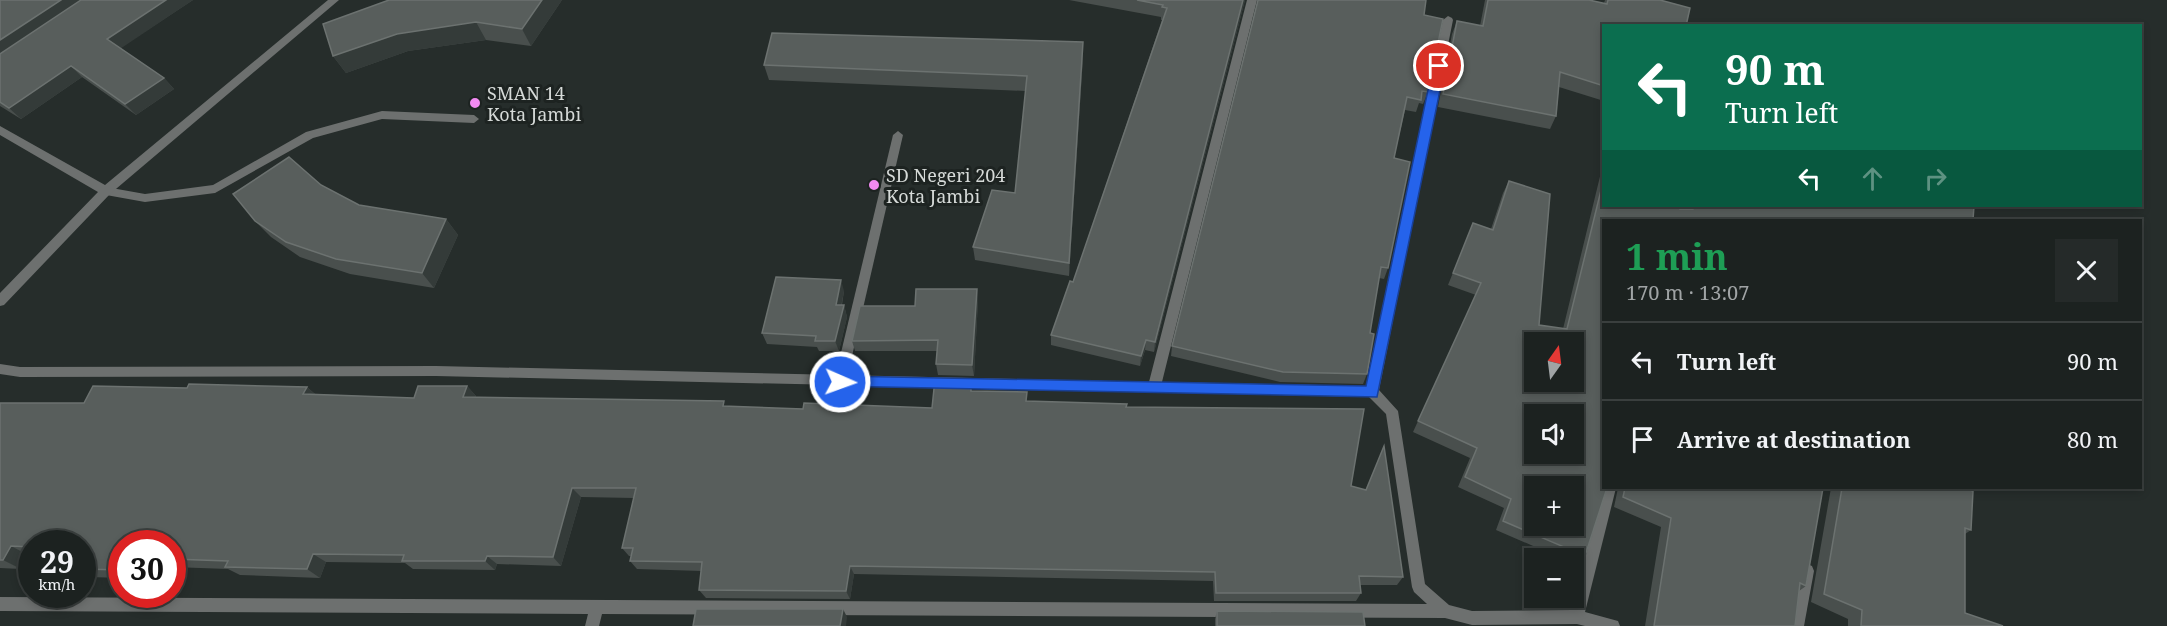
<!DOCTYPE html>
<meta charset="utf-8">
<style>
:root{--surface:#1c2220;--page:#252a29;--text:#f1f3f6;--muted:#a0a4a5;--line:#3a3f3e}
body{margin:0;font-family:"Noto Serif",serif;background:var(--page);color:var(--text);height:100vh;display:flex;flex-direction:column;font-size:22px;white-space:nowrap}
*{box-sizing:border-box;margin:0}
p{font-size:20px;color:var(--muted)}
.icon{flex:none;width:33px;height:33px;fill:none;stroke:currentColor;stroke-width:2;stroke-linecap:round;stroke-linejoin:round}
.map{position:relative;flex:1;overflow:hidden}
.drawer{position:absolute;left:1602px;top:219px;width:540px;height:270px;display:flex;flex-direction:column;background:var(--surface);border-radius:0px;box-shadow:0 3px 9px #0003,0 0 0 2px var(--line)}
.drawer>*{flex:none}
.banner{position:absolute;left:1602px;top:24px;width:540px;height:183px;border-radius:0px;box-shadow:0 3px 9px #0003,0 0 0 2px var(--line);background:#0b6e4f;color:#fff;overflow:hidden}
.needle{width:39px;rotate:14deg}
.controls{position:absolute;left:1524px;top:332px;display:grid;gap:12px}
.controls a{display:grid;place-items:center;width:60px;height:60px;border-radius:0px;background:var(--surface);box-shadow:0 3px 9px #0003,0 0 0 2px var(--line);font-size:30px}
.speed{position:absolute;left:18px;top:530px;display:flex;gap:12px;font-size:30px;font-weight:700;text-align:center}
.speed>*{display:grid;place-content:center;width:78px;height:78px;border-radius:50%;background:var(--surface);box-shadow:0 3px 9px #0003,0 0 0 2px var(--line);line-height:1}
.speed small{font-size:15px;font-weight:400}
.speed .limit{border:9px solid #d22;background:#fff;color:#111}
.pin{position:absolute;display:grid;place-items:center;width:51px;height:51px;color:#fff;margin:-26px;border:3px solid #fff;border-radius:50%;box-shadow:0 2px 6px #0007}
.me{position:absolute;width:66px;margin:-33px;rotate:92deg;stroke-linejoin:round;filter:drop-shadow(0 0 4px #0008)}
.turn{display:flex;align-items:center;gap:21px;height:126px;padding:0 24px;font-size:27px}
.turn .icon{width:78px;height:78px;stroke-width:2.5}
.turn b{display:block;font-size:42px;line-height:51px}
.lanes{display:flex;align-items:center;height:57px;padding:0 24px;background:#0003;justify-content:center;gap:30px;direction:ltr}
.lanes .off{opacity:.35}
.round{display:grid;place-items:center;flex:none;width:63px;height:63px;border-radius:0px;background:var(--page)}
.overview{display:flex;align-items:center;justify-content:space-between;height:102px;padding:0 24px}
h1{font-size:36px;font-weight:700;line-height:45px;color:#1e9e55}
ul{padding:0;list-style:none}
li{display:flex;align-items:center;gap:18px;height:78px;padding:0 24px;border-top:2px solid var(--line)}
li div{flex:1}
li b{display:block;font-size:22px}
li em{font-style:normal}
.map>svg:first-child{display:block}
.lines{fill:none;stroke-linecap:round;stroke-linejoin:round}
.service{fill:#6d706f;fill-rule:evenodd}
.minor{fill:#6d706f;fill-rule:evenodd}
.wall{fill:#494f4d}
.shaded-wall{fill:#343b39}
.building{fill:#585e5c;stroke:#6c7270;stroke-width:1.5;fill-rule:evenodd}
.route{fill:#2563eb;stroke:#184099;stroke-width:1.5}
.poi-dot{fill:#f28af2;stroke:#1d2321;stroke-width:2}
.labels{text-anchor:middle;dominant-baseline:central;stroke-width:6;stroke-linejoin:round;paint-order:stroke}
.poi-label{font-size:18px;fill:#d6dad8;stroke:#1d2321;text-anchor:start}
</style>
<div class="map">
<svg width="2167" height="626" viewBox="0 0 2167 626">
<rect width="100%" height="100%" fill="#262d2b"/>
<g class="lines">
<g class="service">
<path d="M382 111 474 115 479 119 474 123 382 119 313 138 215 193 145 202 106 195 100 191 106 187 145 194 213 185 306 132Z"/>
<path d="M898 131 903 135 846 382 844 386 840 387 836 386 834 382 893 135Z"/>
</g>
<g class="minor">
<path d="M328 0H339L110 194 4 305 0 306V293L98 192 0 135V126L105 185Z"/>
<path d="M1247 0H1257L1162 382 1367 386 1443 20 1448 16 1452 18 1453 20 1379 390 1398 411 1425 584 1449 605 1472 611 1572 610 1603 488H1616L1585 612 1618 621 1620 626H1585L1577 624 1472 625 1445 618 602 614 599 626H585L588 614 0 611V597L1427 604 1414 592 1412 587 1386 414 1369 397 436 376 20 377 0 374V364L20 367 436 366 1149 382Z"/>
<path d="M1676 206H1687L1683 220H1673Z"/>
<path d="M1807 564 1812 566 1814 571 1804 626H1790L1800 571 1802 566Z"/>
</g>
</g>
<g class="wall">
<path d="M0 0H193L120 48 164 78 174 89 136 115 82 77 21 119 0 106Z"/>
<path d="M562 0 531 46 486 40 408 51 346 73 333 56Z"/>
<path d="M1069 0H1245L1154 352 1145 350 1140 366 1051 345V335L1073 282 1162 20H1161V17Z"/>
<path d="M1485 0H1589L1604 3 1605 0H1660L1604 26V101L1559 87 1556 116 1550 129 1438 107 1452 34 1457 21 1480 26Z"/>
<path d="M1424 15 1428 92 1423 104 1419 103 1416 112 1405 110 1394 158 1388 268 1384 279 1379 278 1370 333 1367 374 1363 384 1280 382 1171 356 1172 346Z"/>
<path d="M1083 57 1069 276 975 260 973 247 1015 193 1026 91 769 80 764 65Z"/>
<path d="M1604 160V206L1688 209 1689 206H1974L1604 220 1585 556 1576 565 1574 563V558H1561L1496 530 1504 508 1458 487 1470 458 1413 432 1476 295 1448 285 1473 223 1491 229 1503 193 1509 181 1539 325 1563 329Z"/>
<path d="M321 185 359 205 446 219 458 235 434 288 350 274 300 257 271 237 255 221Z"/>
<path d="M844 291 842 305H844L847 317 839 351H819L817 347 767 344 762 333Z"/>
<path d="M978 300 974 376 938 375 936 364 937 351H855L852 341 915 306Z"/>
<path d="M467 386 476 396V397L727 406 803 409 932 408 973 391 1027 401 1127 407 1351 486 1366 490 1384 446 1403 577 1397 585H1360L1361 593 1356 601H1214L1213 581 854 574 850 599 706 598 699 590 702 571 637 569 630 561 631 556H629L622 548 634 498 581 497 561 566 497 564 495 570 413 569 405 563 326 562 320 578 240 575 228 569 172 567V543H122V578L89 577 82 574V543H32V555H28L21 569 0 568V403H84L187 388 307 387 315 394 414 398Z"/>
<path d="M1618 488H1823L1806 586 1799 591 1795 626H1645L1661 527 1614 507Z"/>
<path d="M1830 488H1963L1971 530 1965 534V613L2003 626H1848V619L1811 602 1831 488Z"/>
<path d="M1217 611 1365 626H1215V619Z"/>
</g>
<g class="shaded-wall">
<path d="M61 0H89L0 59V40Z"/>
<path d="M166 0H193L117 51 107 39Z"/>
<path d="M542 0H562L531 46 522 29Z"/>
<path d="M1243 0H1245L1154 352 1155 342Z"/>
<path d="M476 22 486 40 408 51 346 73 333 56 397 34Z"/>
<path d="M1083 42V57L1069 276V263Z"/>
<path d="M71 66 82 77 21 119 9 108Z"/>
<path d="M164 78 174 89 136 115 125 104Z"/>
<path d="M446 219 458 235 434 288 422 273Z"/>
<path d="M841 280 844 291 839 317 836 305Z"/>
<path d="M977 289 978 300 974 376 972 365Z"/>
<path d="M844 305 847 317 839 351 835 341Z"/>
<path d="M1146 340 1145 350 1140 366 1141 356Z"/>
<path d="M467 386 476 396 472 408 463 397Z"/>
<path d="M307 387 318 397 303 394Z"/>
<path d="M572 488 581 497 561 566 553 557Z"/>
<path d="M11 546 28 555 21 569 3 560Z"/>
<path d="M313 554 326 562 320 578 307 569Z"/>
<path d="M487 556 497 564 495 570 485 561Z"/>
<path d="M850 566 854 574 850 599 846 591Z"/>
<path d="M843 609 847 617 846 626H840Z"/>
</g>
<g class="building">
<path d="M0 0H61L0 40Z"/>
<path d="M81 0H166L107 39 164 78 125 104 71 66 9 108 0 102V54Z"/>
<path d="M389 0H542L522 29 476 22 397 34 333 56 323 24Z"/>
<path d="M1137 0H1243L1155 342 1146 340 1141 356 1051 335 1070 281 1073 282 1167 8 1162 7 1163 5Z"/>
<path d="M1258 0H1426L1424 15 1443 19 1428 92 1422 91 1421 100 1407 97 1394 158 1410 162 1388 268 1381 267 1370 333 1374 334 1367 374 1283 372 1172 346Z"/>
<path d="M1488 0H1589L1607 4 1608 0H1660L1690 8 1686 26H1604V86L1560 72 1556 116 1443 94 1457 21 1483 26Z"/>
<path d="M772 33 1083 42 1069 263 973 247 992 190 1015 193 1027 76 764 65Z"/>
<path d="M289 157 321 185 359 205 446 219 422 273 336 259 286 242 255 221 233 194Z"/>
<path d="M1604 178V206H1680V209H1693L1694 206H1974L1973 220H1604V488H1607L1585 556 1503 521 1511 499 1465 477 1477 448 1418 421 1481 283 1453 273 1473 223 1493 230 1509 181 1550 194 1539 325 1567 329ZM1534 342H1574V381H1534ZM1534 414H1574V453H1534ZM1534 486H1574V525H1534Z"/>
<path d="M776 277 841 280 836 305H844L835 341H815L816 336 762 333Z"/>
<path d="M916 289H977L972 365 936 364 938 340 852 341 860 306H915Z"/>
<path d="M935 379 971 380V391L1027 392 1026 401 1127 404 1126 407 1364 409 1351 486 1366 490 1384 446 1403 577 1359 576 1361 593H1216L1215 572 850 566 846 591 699 590 702 562 630 561 633 548H622L636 488H572L553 557 487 556 485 561H402L404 555 313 554 307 569 225 567 228 561 172 559V543H122V570L82 569V543H32V547L11 546 3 560H0V403H84L93 386 187 388 189 384 307 387 303 394 414 398 418 386H467L463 397 724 401 723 406 803 409 804 403 932 408Z"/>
<path d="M1625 488H1823L1806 586 1800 583 1795 626H1654L1671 518 1623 497Z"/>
<path d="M1842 488H1963L1973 491 1971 530 1965 528V613L2003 626H1861L1862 610 1824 594Z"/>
<path d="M696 609H843L840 626H693Z"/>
<path d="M1217 611 1363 612 1365 626H1217Z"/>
</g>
<path class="route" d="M1439 62 1445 66 1377 397 835 386V378L840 376 1366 386 1433 66Z"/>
<g class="poi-dot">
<circle cx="475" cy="103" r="6"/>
<circle cx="874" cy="185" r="6"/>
</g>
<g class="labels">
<g class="poi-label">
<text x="487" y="93">SMAN 14<tspan x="487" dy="21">Kota Jambi</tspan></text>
<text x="886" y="175">SD Negeri 204<tspan x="886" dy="21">Kota Jambi</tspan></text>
</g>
</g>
</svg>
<div class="controls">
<a><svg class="needle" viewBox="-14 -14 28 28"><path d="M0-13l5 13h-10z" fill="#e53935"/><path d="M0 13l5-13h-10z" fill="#a0a4a5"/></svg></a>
<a><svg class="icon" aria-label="sound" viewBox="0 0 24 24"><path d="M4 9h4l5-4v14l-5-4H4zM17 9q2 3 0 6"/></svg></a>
<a>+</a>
<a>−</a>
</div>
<div class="speed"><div>29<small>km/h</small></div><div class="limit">30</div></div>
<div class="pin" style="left:1439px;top:66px;background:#d93025"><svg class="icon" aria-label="arrive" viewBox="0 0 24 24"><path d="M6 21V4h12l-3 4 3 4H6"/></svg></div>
<svg class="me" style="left:840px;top:382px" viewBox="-20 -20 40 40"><circle r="17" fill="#2563eb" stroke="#fff" stroke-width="3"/><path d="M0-11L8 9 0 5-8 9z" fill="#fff"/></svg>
<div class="banner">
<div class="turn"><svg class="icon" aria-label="left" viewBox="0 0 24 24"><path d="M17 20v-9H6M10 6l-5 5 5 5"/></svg><div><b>90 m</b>Turn left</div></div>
<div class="lanes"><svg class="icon" aria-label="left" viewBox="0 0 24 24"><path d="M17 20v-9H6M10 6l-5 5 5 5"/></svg><svg class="icon off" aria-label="ahead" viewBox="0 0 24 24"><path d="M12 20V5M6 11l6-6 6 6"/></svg><svg class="icon off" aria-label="right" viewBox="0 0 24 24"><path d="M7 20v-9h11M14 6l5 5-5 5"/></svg></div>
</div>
<section class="drawer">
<div class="overview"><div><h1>1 min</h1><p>170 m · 13:07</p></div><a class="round"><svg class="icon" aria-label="close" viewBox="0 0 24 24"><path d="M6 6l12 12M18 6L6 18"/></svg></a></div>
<ul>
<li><svg class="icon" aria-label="left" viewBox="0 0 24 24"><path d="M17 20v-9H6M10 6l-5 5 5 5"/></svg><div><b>Turn left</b></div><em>90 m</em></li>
<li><svg class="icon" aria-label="arrive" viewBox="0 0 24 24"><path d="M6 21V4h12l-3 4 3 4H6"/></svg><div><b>Arrive at destination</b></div><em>80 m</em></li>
</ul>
</section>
</div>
